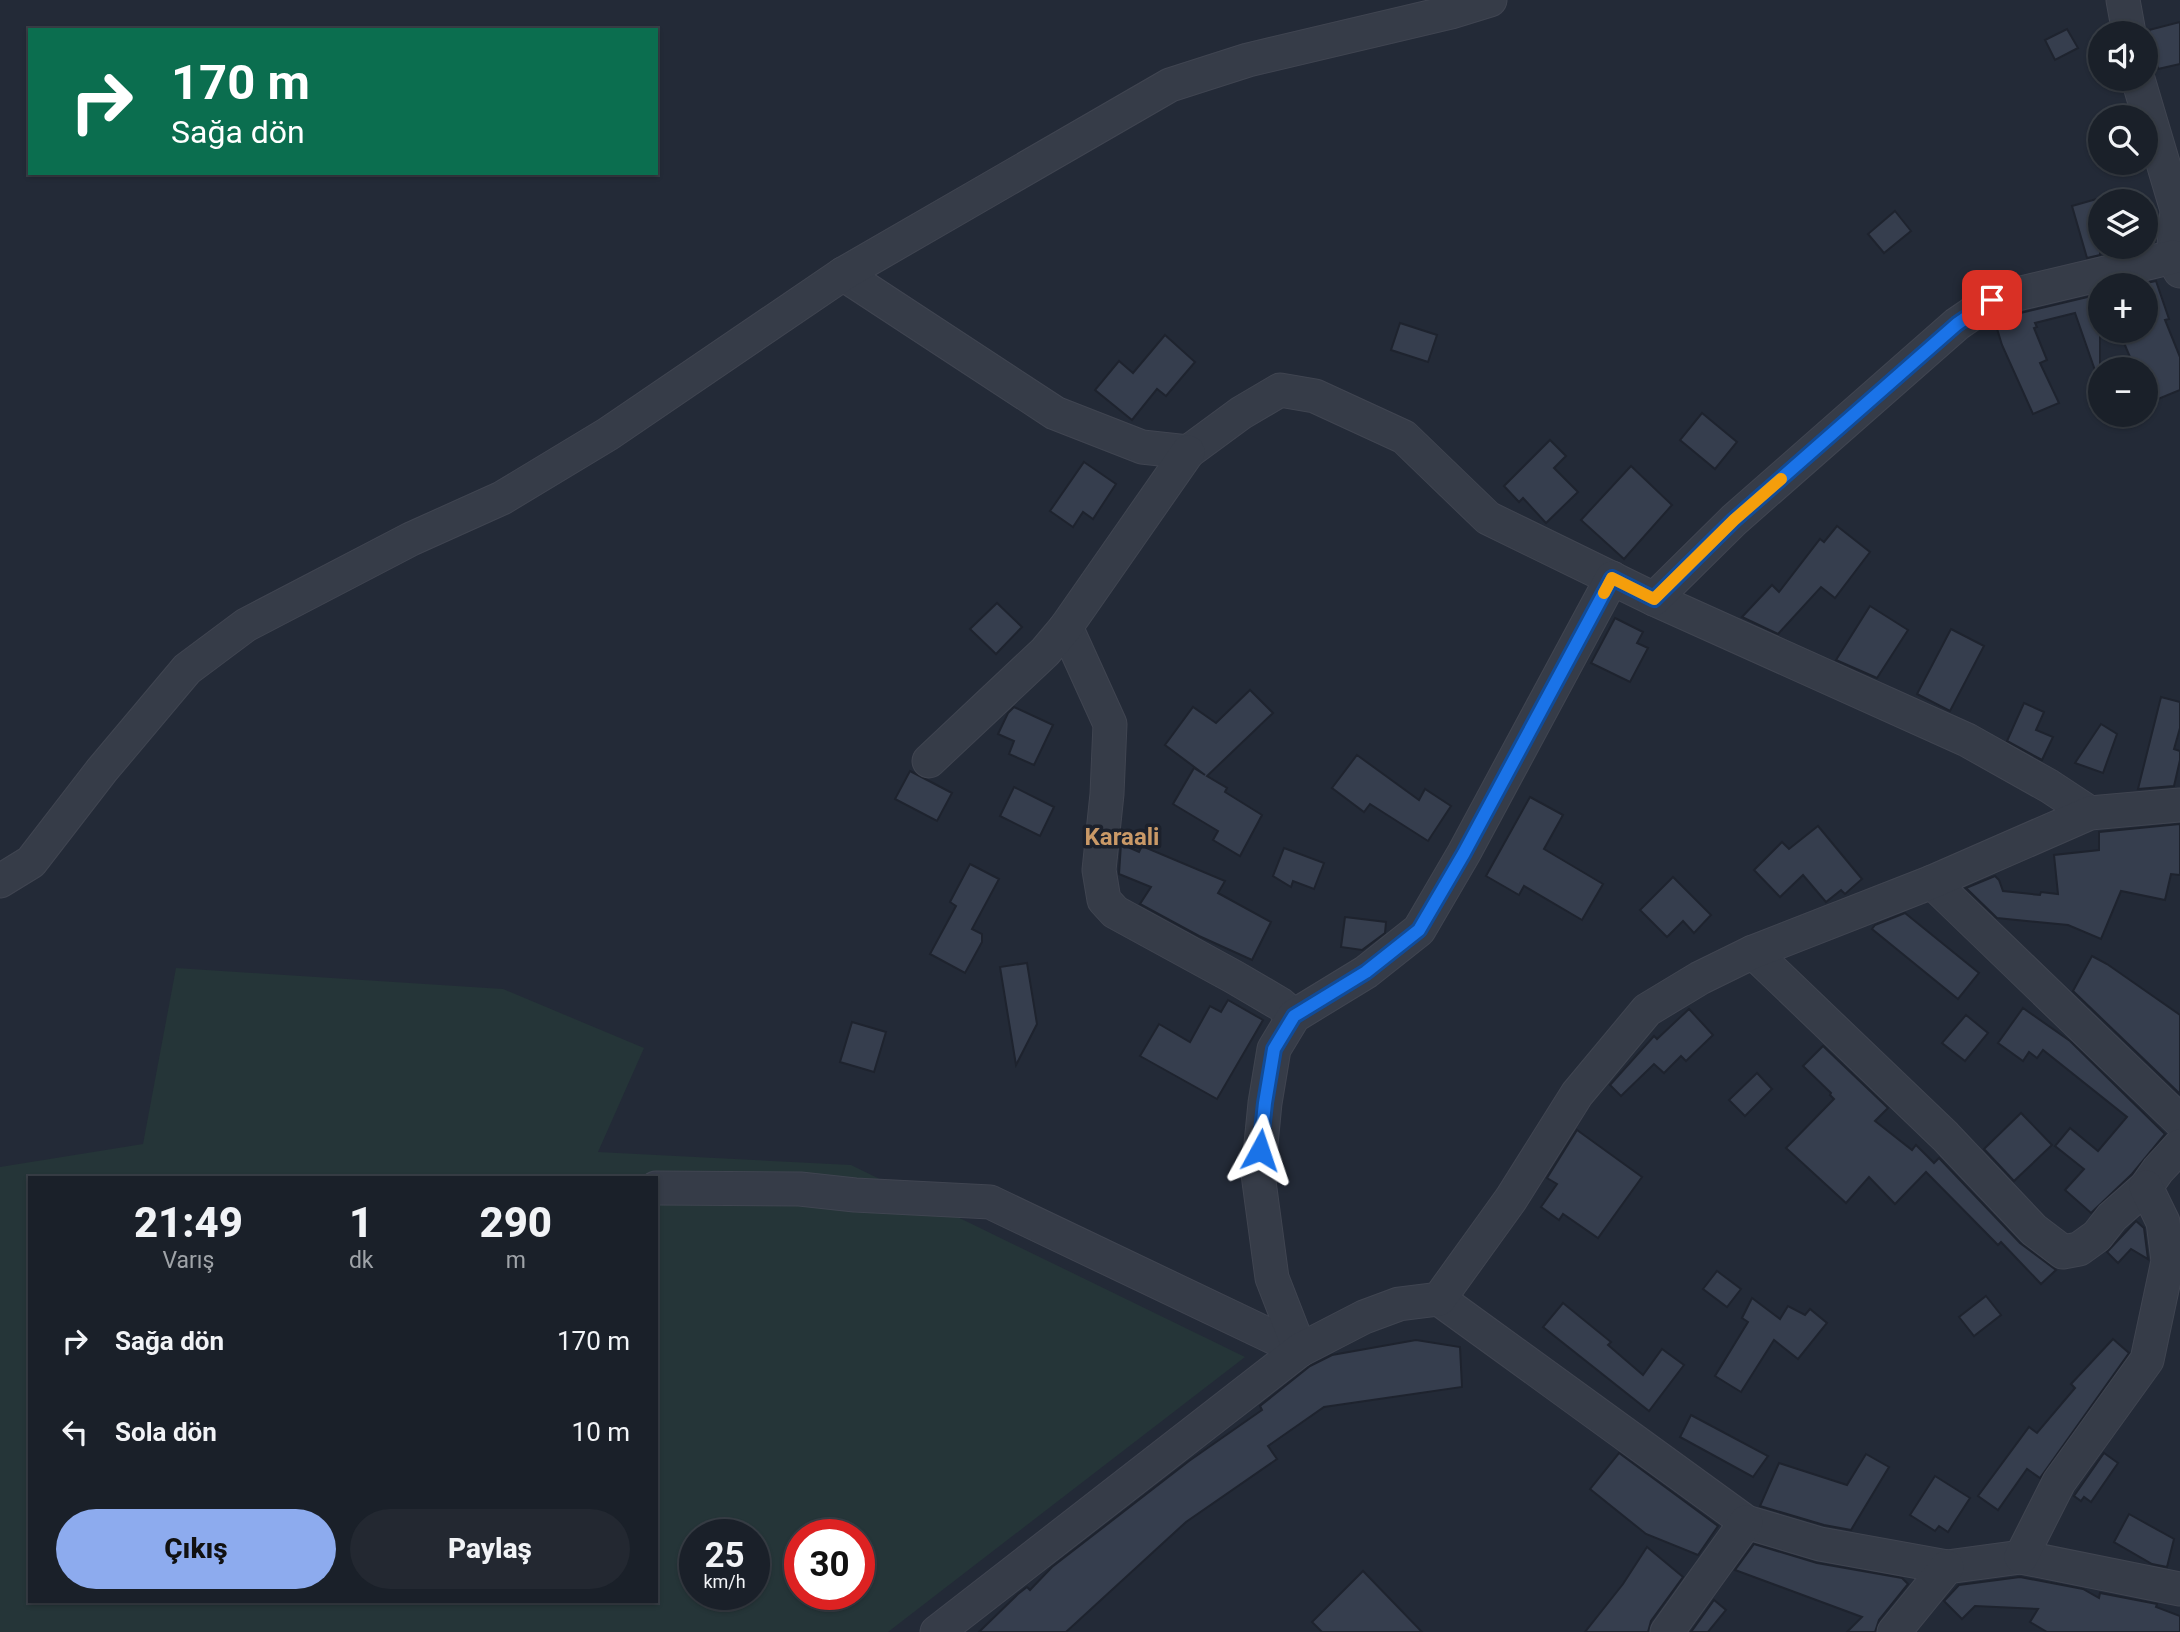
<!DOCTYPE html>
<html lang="tr">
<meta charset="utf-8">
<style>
:root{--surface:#1a2029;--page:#232831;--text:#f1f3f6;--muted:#9fa3a8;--line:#383e46;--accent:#8dabee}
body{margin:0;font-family:Roboto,sans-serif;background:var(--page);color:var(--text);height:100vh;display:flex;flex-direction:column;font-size:26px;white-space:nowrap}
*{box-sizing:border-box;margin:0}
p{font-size:23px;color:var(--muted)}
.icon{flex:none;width:38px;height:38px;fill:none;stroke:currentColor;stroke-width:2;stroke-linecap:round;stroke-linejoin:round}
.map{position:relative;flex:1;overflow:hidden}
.sheet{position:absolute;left:28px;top:1176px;width:630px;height:427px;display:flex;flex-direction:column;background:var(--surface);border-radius:0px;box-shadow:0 2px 5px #0004,0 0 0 2px var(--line)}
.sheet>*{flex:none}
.banner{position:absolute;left:28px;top:28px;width:630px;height:147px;border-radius:0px;box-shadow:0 2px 5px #0004,0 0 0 2px var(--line);background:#0b6e4f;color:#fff;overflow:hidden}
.controls{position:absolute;left:2088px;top:21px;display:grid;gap:14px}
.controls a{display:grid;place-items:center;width:70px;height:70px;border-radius:50%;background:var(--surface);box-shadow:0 2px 5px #0004,0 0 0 2px var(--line);font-size:35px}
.speed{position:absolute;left:679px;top:1519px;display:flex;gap:14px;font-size:35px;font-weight:700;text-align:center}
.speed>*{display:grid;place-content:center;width:91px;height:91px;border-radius:50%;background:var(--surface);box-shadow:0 2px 5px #0004,0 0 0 2px var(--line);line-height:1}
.speed small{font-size:18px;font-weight:400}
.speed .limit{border:10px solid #d22;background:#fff;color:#111}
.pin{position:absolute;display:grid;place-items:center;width:60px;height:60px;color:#fff;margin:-30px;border-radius:14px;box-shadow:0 4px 10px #0006}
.me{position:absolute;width:77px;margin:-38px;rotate:5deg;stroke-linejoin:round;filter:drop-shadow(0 0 5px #0008)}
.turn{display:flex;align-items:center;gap:24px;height:147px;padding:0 28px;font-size:32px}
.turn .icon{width:91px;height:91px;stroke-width:2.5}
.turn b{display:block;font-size:49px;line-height:60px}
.eta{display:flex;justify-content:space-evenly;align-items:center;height:119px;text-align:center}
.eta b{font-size:42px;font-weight:800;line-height:49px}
.primary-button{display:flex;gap:14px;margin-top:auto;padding:14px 28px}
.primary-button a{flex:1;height:80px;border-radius:42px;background:var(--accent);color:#111;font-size:28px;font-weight:800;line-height:80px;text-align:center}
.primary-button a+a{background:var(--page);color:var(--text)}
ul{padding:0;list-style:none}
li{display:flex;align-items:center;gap:21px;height:91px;padding:0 28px}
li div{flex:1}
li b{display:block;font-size:26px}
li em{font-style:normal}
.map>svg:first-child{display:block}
.green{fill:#253538;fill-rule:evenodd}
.building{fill:#363e4e;stroke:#1e232e;stroke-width:2}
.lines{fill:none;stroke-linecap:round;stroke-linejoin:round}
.minor-casing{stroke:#404551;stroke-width:35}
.minor{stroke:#363c48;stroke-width:33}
.route-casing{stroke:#114b97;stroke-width:18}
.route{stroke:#1a73e8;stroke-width:12}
.slow{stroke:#f59e0b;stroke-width:12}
.labels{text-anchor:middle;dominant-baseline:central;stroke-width:7;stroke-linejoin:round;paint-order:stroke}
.district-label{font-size:24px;font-weight:bold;fill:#c99967;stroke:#1c212c}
</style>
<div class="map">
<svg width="2180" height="1632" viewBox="0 0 2180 1632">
<rect width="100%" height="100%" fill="#232a37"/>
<path class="green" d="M176 968 503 989 644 1048 598 1152 851 1165 1245 1357 888 1632H0V1167L143 1144ZM30 1178H656V1601H30ZM695 1535H754V1594H695ZM800 1535H859V1594H800Z"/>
<g class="building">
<path d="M2180 22V64L2158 69 2149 30Z"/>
<path d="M2067 29 2078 48 2055 60 2045 40Z"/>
<path d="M2100 198V255L2087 258 2072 206Z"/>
<path d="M1895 211 1911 231 1884 253 1868 234Z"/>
<path d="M2156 281 2169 319 2165 320 2180 357V390L2146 404V369H2135L2119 331H2146V283Z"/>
<path d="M2100 294V375L2097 376 2075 313 2035 323 2037 327 2034 328 2047 360 2040 363 2059 403 2033 414 2002 345 1995 322 2000 318Z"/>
<path d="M1400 323 1437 335 1428 362 1391 350Z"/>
<path d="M1165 335 1195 362 1166 396 1157 389 1132 420 1095 390 1119 361 1133 373Z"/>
<path d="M1702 413 1737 442 1715 469 1680 440Z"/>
<path d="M1550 440 1566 456 1554 468 1578 492 1546 523 1523 498 1519 502 1504 486Z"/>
<path d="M1084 462 1116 484 1093 519 1083 512 1073 527 1050 511Z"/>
<path d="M1631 466 1672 505 1624 559 1581 520Z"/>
<path d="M1837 526 1870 552 1835 598 1821 587 1778 634 1742 617 1772 585 1779 592 1820 539 1824 542Z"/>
<path d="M997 603 1022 627 996 654 970 629Z"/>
<path d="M1870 606 1908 630 1877 678 1836 660Z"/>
<path d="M1615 618 1643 632 1637 643 1648 648 1630 682 1591 663Z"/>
<path d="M1951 629 1984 646 1950 711 1917 694Z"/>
<path d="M1250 690 1273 713 1207 776 1227 788 1225 792 1262 815 1240 856 1213 840 1218 831 1173 804 1194 768 1205 775 1165 745 1193 707 1216 723Z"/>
<path d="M2161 697 2180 702V728L2174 749 2180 751V760L2174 786 2138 789Z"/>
<path d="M2024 703 2044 712 2036 730 2053 737 2042 760 2007 741Z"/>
<path d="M1014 707 1053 725 1034 765 1009 754 1014 741 998 734 1008 713Z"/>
<path d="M2101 724 2117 734 2103 773 2075 763Z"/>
<path d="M1357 755 1419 800 1425 789 1451 806 1428 841 1370 804 1364 812 1332 788Z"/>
<path d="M910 771 952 793 937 821 895 799Z"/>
<path d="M1014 787 1054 807 1040 836 1000 816Z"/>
<path d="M1530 797 1563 815 1544 849 1603 884 1582 920 1524 886 1519 895 1486 876Z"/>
<path d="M2180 824V875L2171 874 2165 900 2121 891 2101 939 2068 925 1997 918 1966 888 1995 876 1999 880 2003 891 2040 895 2041 892 2058 894 2054 855 2099 850V832Z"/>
<path d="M1818 826 1862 879 1845 894 1841 890 1826 902 1803 875 1780 897 1754 870 1782 842 1789 849Z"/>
<path d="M1121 844 1139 852 1142 846 1225 881 1218 893 1271 922 1252 960 1199 936 1140 904 1151 887 1119 874Z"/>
<path d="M1284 848 1324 863 1314 889 1293 881 1291 887 1273 876Z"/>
<path d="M970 864 999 879 972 929 982 934V942L965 973 930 954 956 906 950 902Z"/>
<path d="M1673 877 1711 915 1694 933 1683 921 1667 937 1640 910Z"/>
<path d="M1905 913 1979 973 1958 999 1872 929 1875 925Z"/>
<path d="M1345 917 1386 922 1385 933 1362 950 1341 947Z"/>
<path d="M2092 956 2107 964 2180 1015V1094L2073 991Z"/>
<path d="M1027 963 1037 1024 1016 1065 1000 967Z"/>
<path d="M1228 1000 1263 1020 1217 1099 1140 1056 1159 1024 1190 1042 1210 1006 1221 1012Z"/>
<path d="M2023 1008 2070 1041 2165 1134 2132 1174 2091 1213 2065 1190 2084 1169 2055 1146 2070 1128 2098 1151 2127 1117 2043 1050 2037 1058 2029 1052 2023 1061 1998 1043Z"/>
<path d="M1689 1009 1713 1035 1686 1061 1681 1056 1664 1073 1654 1064 1621 1096 1610 1085 1654 1036 1657 1039Z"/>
<path d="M1966 1015 1988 1033 1965 1061 1942 1043Z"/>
<path d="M852 1022 886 1032 874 1072 840 1062Z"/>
<path d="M1823 1046 1888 1108 1875 1121 1912 1150 1916 1145 1934 1163 1939 1158 2020 1243 2056 1270 2041 1284 2001 1242 1998 1245 1926 1172 1895 1204 1869 1177 1846 1203 1786 1148 1834 1099 1830 1095 1831 1093 1803 1066Z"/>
<path d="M1757 1073 1772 1089 1745 1116 1729 1100Z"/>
<path d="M2021 1113 2052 1145 2014 1181 1984 1149Z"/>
<path d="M1577 1130 1642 1177 1598 1238 1563 1214 1559 1220 1541 1207 1557 1184 1547 1178Z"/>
<path d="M2136 1221 2144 1228 2148 1259 2131 1249 2118 1263 2107 1252Z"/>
<path d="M1717 1271 1741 1289 1727 1307 1703 1289Z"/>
<path d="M1986 1296 2001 1315 1974 1336 1959 1317Z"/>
<path d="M1752 1298 1780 1319 1788 1306 1805 1315 1810 1309 1827 1323 1798 1359 1774 1340 1741 1392 1715 1376 1748 1322 1742 1318Z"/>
<path d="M1563 1303 1611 1342 1608 1345 1643 1375 1662 1349 1684 1365 1649 1411 1543 1327Z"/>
<path d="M2113 1339 2129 1353 2040 1478 2027 1469 1998 1510 1978 1496 2029 1427 2037 1433 2075 1388 2071 1384Z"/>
<path d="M1416 1340 1460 1347 1462 1387 1324 1407 1268 1446 1277 1459 1186 1522 1066 1632H979L1018 1594 1027 1587 1030 1590 1052 1567 1189 1461 1262 1410 1260 1406 1310 1366 1332 1355Z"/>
<path d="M1691 1415 1768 1456 1753 1477 1680 1437Z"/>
<path d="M1619 1453 1718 1526 1698 1555 1646 1534 1590 1489Z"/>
<path d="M2104 1453 2118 1463 2091 1502 2084 1497 2081 1501 2074 1496Z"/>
<path d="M1866 1454 1889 1467 1851 1530 1824 1525 1760 1506 1779 1463 1847 1485Z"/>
<path d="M1935 1476 1970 1498 1948 1532 1939 1526 1935 1531 1910 1515Z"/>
<path d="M2129 1514 2174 1539 2167 1567 2152 1564 2114 1542Z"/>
<path d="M1754 1544 1817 1563 1902 1578 1908 1584 1879 1620 1875 1632H1847L1862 1617 1735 1570Z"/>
<path d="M1647 1547 1683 1577 1651 1621 1648 1632H1585L1623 1584Z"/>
<path d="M1363 1571 1422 1632H1322L1312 1622Z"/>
<path d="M2020 1577 2083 1589 2099 1598 2100 1593 2157 1604 2156 1607 2180 1616V1632H2047L2030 1622 2038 1609 1975 1606 1962 1619 1944 1601 1959 1585Z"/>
<path d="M1714 1600 1726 1610 1708 1632H1691Z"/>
</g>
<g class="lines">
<g class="minor-casing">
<g id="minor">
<path d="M2123 0 2129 33"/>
<path d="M2138 79 2177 210 2173 257 2180 271"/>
<path d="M843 274 1055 413 1142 447 1188 452 1241 413 1280 390 1315 396 1404 437 1488 518 1654 599 1967 740 2049 786 2090 813"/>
<path d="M1654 599 1734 520 1957 324 1992 300 2173 257"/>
<path d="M1066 627 1110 724 1107 794 1099 870 1104 900 1115 912 1234 977 1280 1004 1294 1016"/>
<path d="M929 761 1045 652 1066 627 1188 452"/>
<path d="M0 881 31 862 102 770 187 669 246 625 411 539 502 498 608 434 843 274 1170 85 1248 60 1451 12 1490 0"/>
<path d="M1932 882 2180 1121"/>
<path d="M1753 952 1945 1136 2034 1230 2063 1252 2079 1249 2097 1236 2112 1217 2146 1187 2158 1170 2180 1146"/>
<path d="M656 1188 800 1189 855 1195 990 1202 1300 1350"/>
<path d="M1439 1299 1746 1522 1820 1544 1947 1567 2021 1557 2180 1589"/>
<path d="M1300 1350 1272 1278 1258 1174 1265 1103 1274 1049 1294 1016 1366 972 1419 930 1464 853 1612 578"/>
<path d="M2021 1557 2059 1482 2147 1360 2168 1261 2163 1222 2146 1187"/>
<path d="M937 1632 1300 1350 1364 1317 1399 1304 1439 1299 1511 1199 1577 1094 1647 1010 1700 978 1753 952 1932 882 2090 813 2180 805"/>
<path d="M1667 1632 1746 1522"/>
<path d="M1894 1632 1947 1567"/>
</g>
</g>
<use href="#minor" class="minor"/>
</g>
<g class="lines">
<g class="route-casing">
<path id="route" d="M1260 1150 1265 1103 1274 1049 1294 1016 1366 972 1419 930 1464 853 1612 578 1654 599 1734 520 1957 324 1992 300"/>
</g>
<use href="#route" class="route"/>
<path class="slow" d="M1604 593 1612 578 1654 599 1734 520 1781 479"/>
</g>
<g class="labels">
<g class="district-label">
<text x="1122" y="837">Karaali</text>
</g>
</g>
</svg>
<div class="controls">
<a><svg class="icon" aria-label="sound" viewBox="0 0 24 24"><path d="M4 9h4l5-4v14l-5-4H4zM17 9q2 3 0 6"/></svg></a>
<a><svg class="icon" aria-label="search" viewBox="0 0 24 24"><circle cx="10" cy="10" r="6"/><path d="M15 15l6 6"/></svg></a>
<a><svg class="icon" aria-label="layers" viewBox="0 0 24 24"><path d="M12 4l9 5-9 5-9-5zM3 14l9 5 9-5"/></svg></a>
<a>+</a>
<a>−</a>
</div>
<div class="speed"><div>25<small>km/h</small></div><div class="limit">30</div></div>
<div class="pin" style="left:1992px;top:300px;background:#d93025"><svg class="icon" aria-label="arrive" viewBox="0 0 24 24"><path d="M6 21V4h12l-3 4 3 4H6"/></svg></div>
<svg class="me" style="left:1260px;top:1150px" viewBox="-20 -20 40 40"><path d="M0-17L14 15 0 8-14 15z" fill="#1a73e8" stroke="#fff" stroke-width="4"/></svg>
<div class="banner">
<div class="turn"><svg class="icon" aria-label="right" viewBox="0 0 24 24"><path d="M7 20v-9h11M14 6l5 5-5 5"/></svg><div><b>170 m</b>Sağa dön</div></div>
</div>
<section class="sheet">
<div class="eta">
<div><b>21:49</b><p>Varış</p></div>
<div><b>1</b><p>dk</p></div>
<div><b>290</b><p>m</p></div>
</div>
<ul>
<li><svg class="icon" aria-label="right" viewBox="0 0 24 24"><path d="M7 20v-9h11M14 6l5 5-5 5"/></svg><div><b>Sağa dön</b></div><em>170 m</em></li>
<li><svg class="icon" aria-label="left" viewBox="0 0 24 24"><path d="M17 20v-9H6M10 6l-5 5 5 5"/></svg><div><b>Sola dön</b></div><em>10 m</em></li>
</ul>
<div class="primary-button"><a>Çıkış</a><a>Paylaş</a></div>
</section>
</div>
